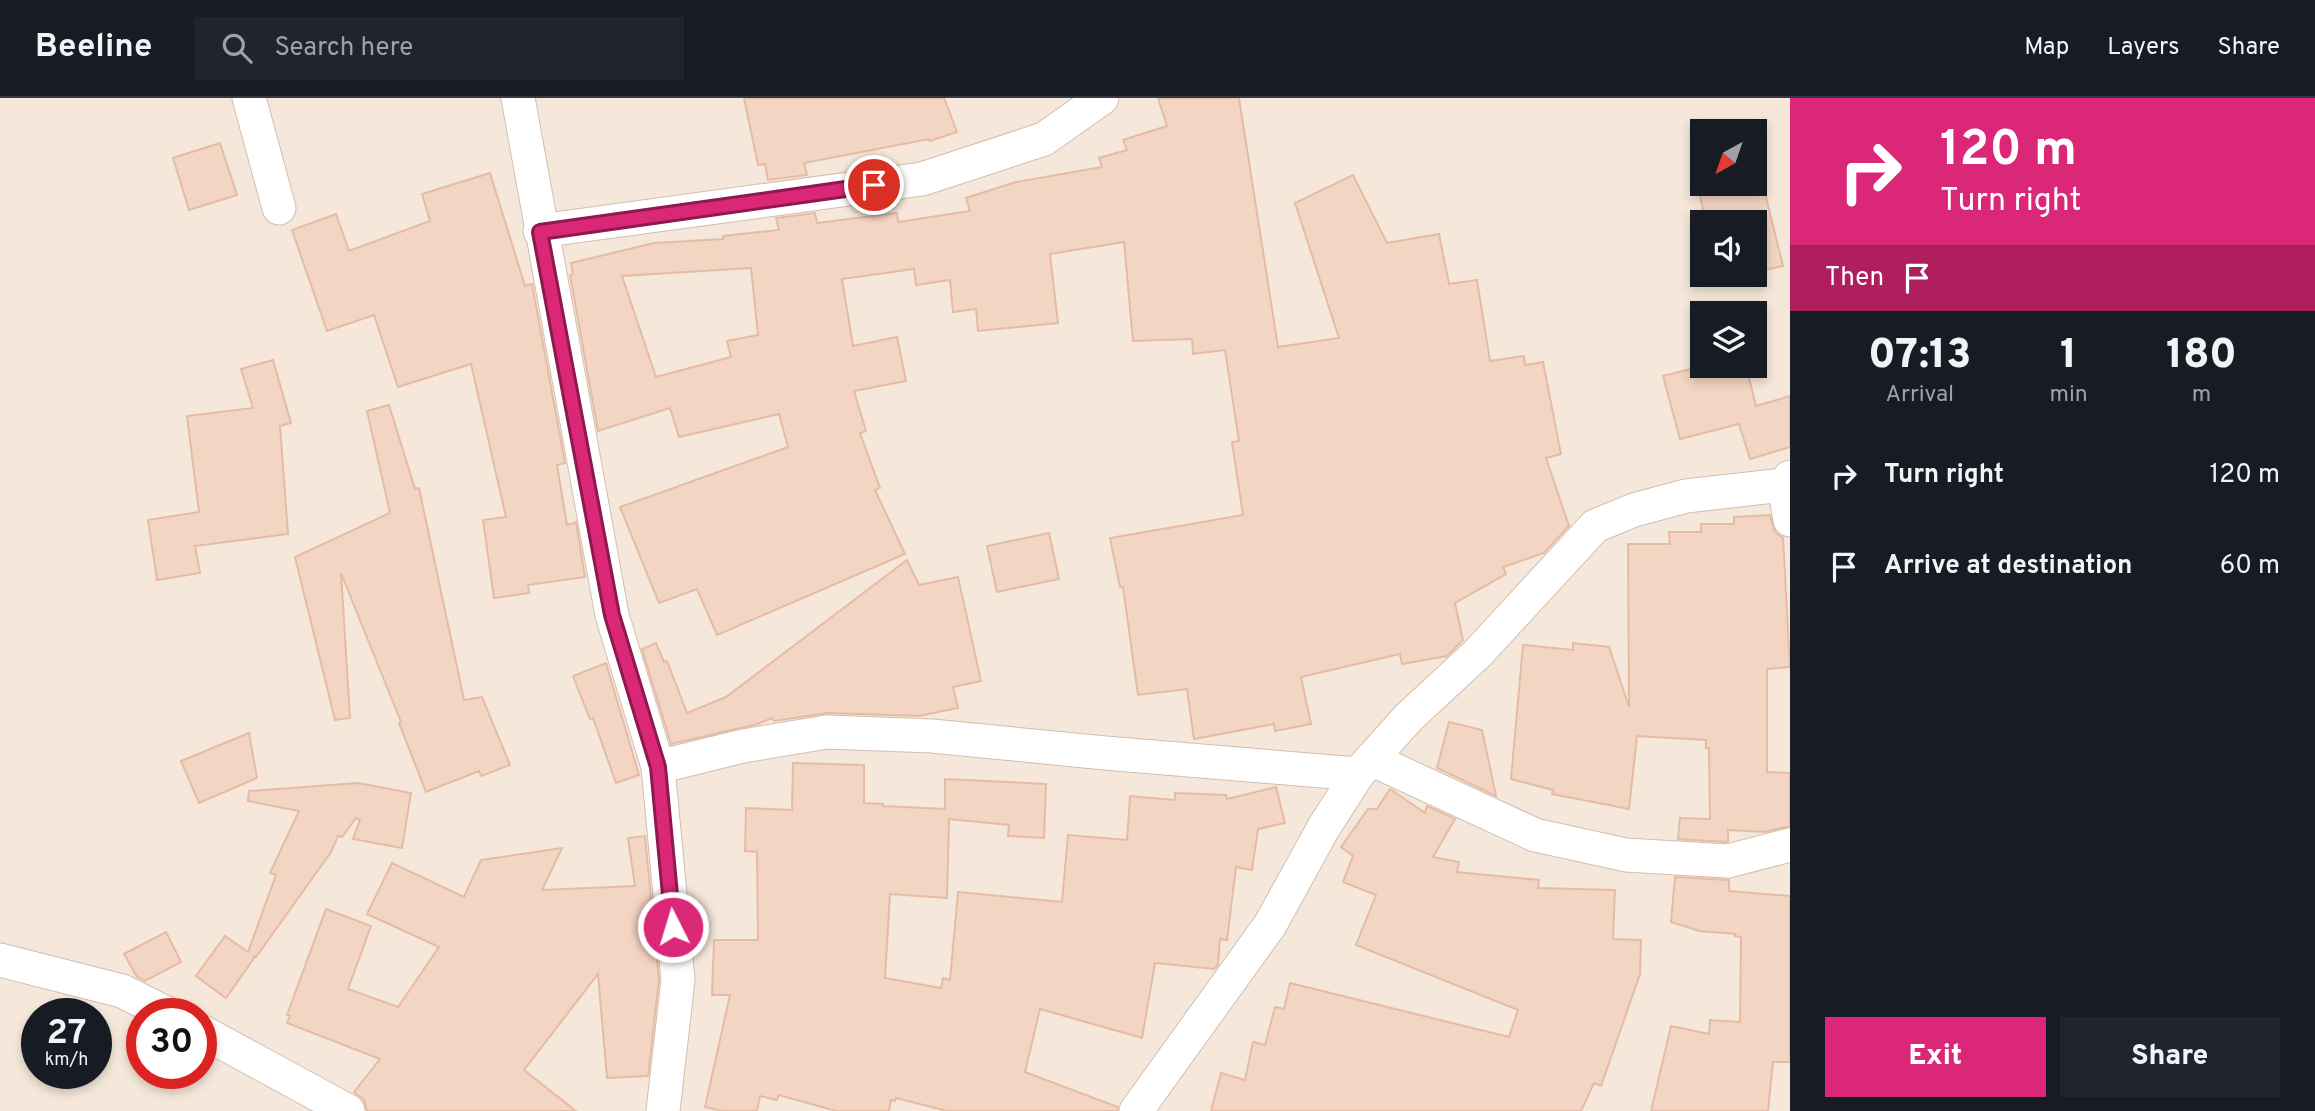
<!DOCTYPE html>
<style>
:root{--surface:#171b24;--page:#20242c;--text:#f1f3f6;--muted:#9ea1a6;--line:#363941;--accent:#db2777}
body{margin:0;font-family:Overpass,sans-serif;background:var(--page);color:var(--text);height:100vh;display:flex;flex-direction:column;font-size:26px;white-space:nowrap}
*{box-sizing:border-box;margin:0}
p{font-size:23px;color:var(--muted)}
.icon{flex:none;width:38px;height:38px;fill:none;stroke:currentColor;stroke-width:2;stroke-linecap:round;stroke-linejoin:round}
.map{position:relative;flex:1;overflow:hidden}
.side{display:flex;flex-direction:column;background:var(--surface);width:525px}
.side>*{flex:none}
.banner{background:#db2777;color:#fff;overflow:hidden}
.needle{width:46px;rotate:220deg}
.fabs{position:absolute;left:1690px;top:21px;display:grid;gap:14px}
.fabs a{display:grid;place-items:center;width:77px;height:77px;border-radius:0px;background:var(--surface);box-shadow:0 4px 10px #0003;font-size:35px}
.speed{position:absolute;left:21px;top:900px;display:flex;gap:14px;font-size:35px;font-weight:700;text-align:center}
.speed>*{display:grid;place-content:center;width:91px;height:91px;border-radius:50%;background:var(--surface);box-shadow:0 4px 10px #0003;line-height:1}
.speed small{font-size:18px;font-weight:400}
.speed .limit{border:10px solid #d22;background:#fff;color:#111}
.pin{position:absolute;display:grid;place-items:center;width:60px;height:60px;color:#fff;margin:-30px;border:4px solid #fff;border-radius:50%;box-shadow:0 2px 7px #0007}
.me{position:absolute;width:77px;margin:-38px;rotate:355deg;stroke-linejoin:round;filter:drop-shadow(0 0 5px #0008)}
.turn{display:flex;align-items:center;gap:24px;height:147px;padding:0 35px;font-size:32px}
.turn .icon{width:91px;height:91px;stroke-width:2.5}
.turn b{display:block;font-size:49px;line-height:60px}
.then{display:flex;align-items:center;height:66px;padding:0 35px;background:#0003;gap:14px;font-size:26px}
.eta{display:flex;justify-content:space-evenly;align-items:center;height:119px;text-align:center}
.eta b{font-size:42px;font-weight:800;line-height:49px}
.cta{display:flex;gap:14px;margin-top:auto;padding:14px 35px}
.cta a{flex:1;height:80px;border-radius:0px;background:var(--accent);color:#fff;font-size:28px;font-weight:800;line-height:80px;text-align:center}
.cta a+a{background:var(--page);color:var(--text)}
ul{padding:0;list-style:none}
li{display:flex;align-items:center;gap:21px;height:91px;padding:0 35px}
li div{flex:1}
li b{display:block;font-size:26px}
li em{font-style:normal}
header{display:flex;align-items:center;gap:42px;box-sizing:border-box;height:98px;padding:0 35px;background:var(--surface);border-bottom:2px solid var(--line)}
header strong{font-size:33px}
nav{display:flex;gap:38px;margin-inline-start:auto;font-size:24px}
.search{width:490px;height:63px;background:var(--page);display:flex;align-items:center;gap:18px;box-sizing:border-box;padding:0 24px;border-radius:0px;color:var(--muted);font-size:26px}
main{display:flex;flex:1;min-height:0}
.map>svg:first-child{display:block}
.residential{fill:#f5e8da;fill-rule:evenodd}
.building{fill:#f3d5c3;stroke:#e6bba3;stroke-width:2;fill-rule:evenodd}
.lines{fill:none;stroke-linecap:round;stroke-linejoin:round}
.street-casing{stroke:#d1beb0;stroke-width:35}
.street{stroke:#fff;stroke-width:33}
.route-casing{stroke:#8e194d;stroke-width:18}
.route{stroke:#db2777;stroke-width:12}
</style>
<header>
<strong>Beeline</strong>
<div class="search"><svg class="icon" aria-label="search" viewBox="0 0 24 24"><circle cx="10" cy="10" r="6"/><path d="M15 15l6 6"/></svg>Search here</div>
<nav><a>Map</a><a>Layers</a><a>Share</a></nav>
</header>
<main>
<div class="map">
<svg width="1790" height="1013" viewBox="0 0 1790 1013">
<rect width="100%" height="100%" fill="#fdf6ec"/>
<path class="residential" d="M0 0H1790V1013H0ZM1703 33H1755V86H1703ZM1703 124H1755V177H1703ZM1703 215H1755V268H1703ZM37 915H96V975H37ZM142 915H201V975H142Z"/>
<g class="building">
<path d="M744 0H944L957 34 930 43 929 41 804 65 807 77 768 82 765 66 758 67Z"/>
<path d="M1158 0H1239L1278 249 1339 240 1295 105 1353 77 1387 145 1439 136 1449 186 1477 182 1490 263 1524 258 1525 267 1543 264 1561 356 1546 360 1569 428 1544 455 1503 469 1506 476 1455 505 1463 542 1447 558 1402 566 1400 556 1301 579 1311 626 1275 633 1274 626 1194 641 1187 591 1138 597 1123 489H1120L1110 440 1243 417 1232 344 1239 343 1225 252 1193 256 1192 241 1133 243 1124 144 1050 156 1058 225 978 233 976 211 953 214 950 182 916 187 914 171 842 181 853 248 897 239 906 283 854 293 866 333 860 335 880 390 875 392 905 456 717 537 697 491 659 505 620 409 788 349 779 316 679 339 670 310 598 333 570 177 573 176 571 165 654 145 723 141V138L779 132 776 120 815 115 817 125 897 115 898 124 970 113 966 100 1016 84 1102 69 1099 60 1127 52 1123 42 1167 28ZM751 170 758 237 727 243 731 259 656 279 622 178Z"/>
<path d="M220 45 237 97 189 112 173 60Z"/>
<path d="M490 75 525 188 532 186 565 365 557 367 567 427 576 424 585 479 528 487 529 495 494 500 483 422 506 419 471 266 398 289 374 217 327 233 292 132 336 116 349 153 430 123 422 96Z"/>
<path d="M1760 75 1783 168 1755 174V124H1706L1698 90 1716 86H1755V76Z"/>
<path d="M273 262 291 325 280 328 288 436 195 448 200 475 157 482 148 422 199 414 187 318 253 310 241 271Z"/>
<path d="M1703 268H1746L1756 308 1790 298V349L1750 361 1739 326 1680 341 1663 278Z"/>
<path d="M389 307 415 391 419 390 464 602 482 599 510 667 481 678 479 673 426 694 399 625 401 624 341 475 350 620 335 622 295 459 390 415 367 313Z"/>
<path d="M1770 417 1775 434 1783 440 1790 569 1767 571V674L1790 675V728L1765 734 1728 732V743L1726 744 1678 741 1680 720 1710 721 1709 650H1706V642L1637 638 1629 711 1552 696 1553 692 1511 681 1523 547 1573 552V545L1609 549 1629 609 1628 446H1670L1669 434H1701V426H1734V419Z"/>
<path d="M1049 435 1059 481 997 494 987 448Z"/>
<path d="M907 462 919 487 958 479 981 583 953 589 958 610 919 618 828 615 774 623 772 620 758 626 671 646 642 551 656 545 664 564 667 563 687 615 726 599Z"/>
<path d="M606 565 639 677 616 685 593 620 590 621 573 578Z"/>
<path d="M1449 624 1482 632 1496 698 1437 670Z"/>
<path d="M249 635 257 680 199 705 181 663Z"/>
<path d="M793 665 864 667V705L883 706V708L945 711V681L1046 686 1044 740 1008 738 1009 727 949 721 947 800 890 796 885 880 941 890 943 880 950 882 958 794 1062 804 1068 737 1127 742 1130 698 1175 702V695L1226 697 1227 701 1276 689 1285 725 1258 731 1252 772 1236 769 1227 842 1220 841 1218 867 1214 871 1155 865 1142 940 1040 911 1025 974 1118 1009 1117 1013H947L896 1000 895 1003 891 1002 889 1013H836L779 997 777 1002 760 998 757 1013H722L705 1009 730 897H712L714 842H758L757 754 745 753 746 710 792 712Z"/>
<path d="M358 685 411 695 402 750 353 741 360 722 356 720 342 739 338 738 331 754 256 859 253 858 255 859 226 900 196 878 225 838 248 854 276 777 270 775 299 713 248 703 249 693Z"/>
<path d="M1390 691 1425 715 1427 708 1455 721 1433 759 1459 764 1457 774 1539 782 1538 790 1615 792 1613 841 1641 842 1640 876 1601 988 1594 985 1581 1013H1211L1221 975 1245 982 1253 944 1265 947 1275 909 1284 911 1290 885 1509 939 1518 912 1356 847 1376 797 1343 784 1353 758 1341 749 1368 711H1377Z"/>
<path d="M645 738 659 882 648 978 607 980 598 876 524 972 576 1013H367L364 1002 354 994 380 961 287 925 290 918 287 917 326 811 371 828 348 891 398 909 439 849 367 816 392 765 464 799 481 762 562 750 542 792 635 788 628 740Z"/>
<path d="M1675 779 1729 782V793L1790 798V964H1773L1768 1013H1651L1671 928 1709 936 1710 922 1740 924 1741 839 1735 838V836L1700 833 1671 824Z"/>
<path d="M166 834 181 864 145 883 137 879 124 856Z"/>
</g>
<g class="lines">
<g class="street-casing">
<g id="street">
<path d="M249 0 279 110"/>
<path d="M518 0 612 517 658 669 678 882 663 1013"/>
<path d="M540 133 922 81 1044 41 1102 0"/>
<path d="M1784 387 1790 422"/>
<path d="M1371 661 1535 737 1626 757 1728 763 1790 747"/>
<path d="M658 669 743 648 827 634 932 638 1105 655 1358 676"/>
<path d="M0 862 122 893 166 915"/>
<path d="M201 933 348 1013"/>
<path d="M1136 1013 1270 827 1324 729 1358 676 1408 620 1478 555 1595 428 1634 412 1686 398 1784 387 1790 379"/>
</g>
</g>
<use href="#street" class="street"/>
</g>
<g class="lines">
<g class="route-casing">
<path id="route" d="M673 829 658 669 612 517 540 134 874 87"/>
</g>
<use href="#route" class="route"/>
</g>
</svg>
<div class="fabs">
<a><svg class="needle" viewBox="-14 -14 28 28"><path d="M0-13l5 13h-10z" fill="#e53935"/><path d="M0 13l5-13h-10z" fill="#9ea1a6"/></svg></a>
<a><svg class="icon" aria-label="sound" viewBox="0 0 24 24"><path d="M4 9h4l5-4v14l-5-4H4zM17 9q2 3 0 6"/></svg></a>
<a><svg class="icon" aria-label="layers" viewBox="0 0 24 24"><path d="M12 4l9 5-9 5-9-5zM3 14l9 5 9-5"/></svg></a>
</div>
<div class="speed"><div>27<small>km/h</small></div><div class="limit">30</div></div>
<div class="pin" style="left:874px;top:87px;background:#d93025"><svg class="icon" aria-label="arrive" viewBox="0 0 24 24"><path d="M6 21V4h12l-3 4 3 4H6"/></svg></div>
<svg class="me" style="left:673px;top:829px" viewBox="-20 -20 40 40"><circle r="17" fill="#db2777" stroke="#fff" stroke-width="3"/><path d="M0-11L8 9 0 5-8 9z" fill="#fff"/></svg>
</div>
<section class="side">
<div class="banner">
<div class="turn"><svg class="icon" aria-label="right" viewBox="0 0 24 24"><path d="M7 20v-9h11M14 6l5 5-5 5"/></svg><div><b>120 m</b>Turn right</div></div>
<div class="then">Then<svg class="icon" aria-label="arrive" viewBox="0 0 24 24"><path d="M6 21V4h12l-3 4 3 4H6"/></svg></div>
</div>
<div class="eta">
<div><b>07:13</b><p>Arrival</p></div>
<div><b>1</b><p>min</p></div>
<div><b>180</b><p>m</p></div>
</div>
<ul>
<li><svg class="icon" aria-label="right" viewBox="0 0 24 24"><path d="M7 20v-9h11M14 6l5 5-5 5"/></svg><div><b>Turn right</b></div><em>120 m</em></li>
<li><svg class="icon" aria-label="arrive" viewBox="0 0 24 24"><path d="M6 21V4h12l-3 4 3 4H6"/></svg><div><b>Arrive at destination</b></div><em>60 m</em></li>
</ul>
<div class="cta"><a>Exit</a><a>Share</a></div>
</section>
</main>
